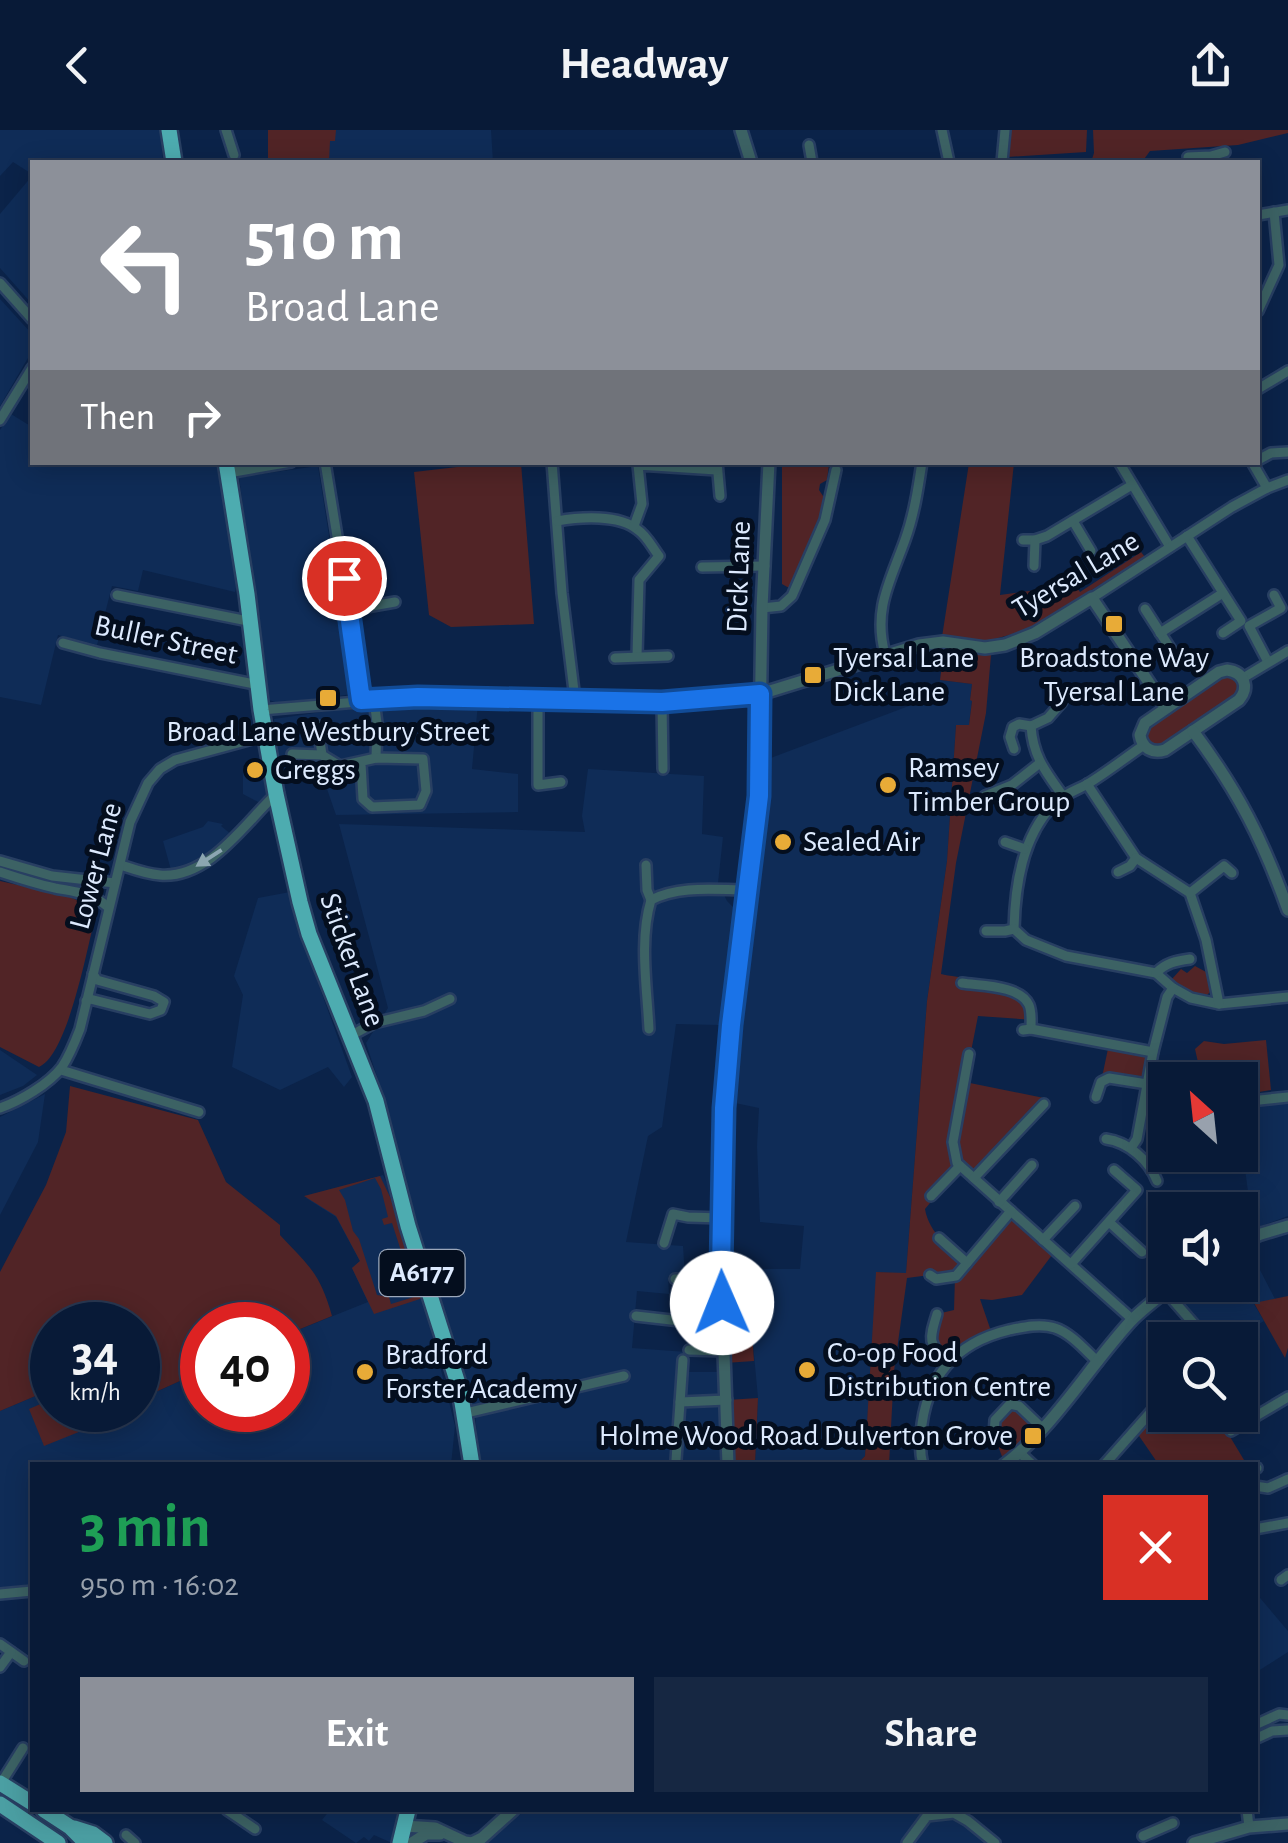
<!DOCTYPE html>
<meta charset="utf-8">
<style>
:root{--surface:#081a37;--page:#162742;--text:#f1f3f6;--muted:#98a1ad;--line:#293852;--accent:#8c9099}
body{margin:0;font-family:"Alegreya Sans",sans-serif;background:var(--page);color:var(--text);height:100vh;display:flex;flex-direction:column;font-size:38px;white-space:nowrap}
*{box-sizing:border-box;margin:0}
p{font-size:32px;color:var(--muted)}
.icon{flex:none;width:55px;height:55px;fill:none;stroke:currentColor;stroke-width:2;stroke-linecap:round;stroke-linejoin:round}
.map{position:relative;flex:1;overflow:hidden}
.side{position:absolute;left:30px;top:1332px;width:1228px;height:350px;display:flex;flex-direction:column;background:var(--surface);border-radius:0px;box-shadow:0 5px 25px #0003,0 0 0 2px var(--line)}
.side>*{flex:none}
.guide{position:absolute;left:30px;top:30px;width:1230px;height:305px;border-radius:0px;box-shadow:0 5px 25px #0003,0 0 0 2px var(--line);background:#8c9099;color:#fff;overflow:hidden}
.needle{width:65px;rotate:333deg}
.controls{position:absolute;left:1148px;top:932px;display:grid;gap:20px}
.controls a{display:grid;place-items:center;width:110px;height:110px;border-radius:0px;background:var(--surface);box-shadow:0 5px 25px #0003,0 0 0 2px var(--line);font-size:50px}
.speed{position:absolute;left:30px;top:1172px;display:flex;gap:20px;font-size:50px;font-weight:700;text-align:center}
.speed>*{display:grid;place-content:center;width:130px;height:130px;border-radius:50%;background:var(--surface);box-shadow:0 5px 25px #0003,0 0 0 2px var(--line);line-height:1}
.speed small{font-size:25px;font-weight:400}
.speed .limit{border:15px solid #d22;background:#fff;color:#111}
.pin{position:absolute;display:grid;place-items:center;width:85px;height:85px;color:#fff;margin:-42px;border:5px solid #fff;border-radius:50%;box-shadow:0 2px 10px #0007}
.me{position:absolute;width:110px;margin:-55px;rotate:359deg;stroke-linejoin:round;filter:drop-shadow(0 0 8px #0008)}
.turn{display:flex;align-items:center;gap:35px;height:210px;padding:0 50px;font-size:45px}
.turn .icon{width:130px;height:130px;stroke-width:2.5}
.turn b{display:block;font-size:70px;line-height:85px}
.then{display:flex;align-items:center;height:95px;padding:0 50px;background:#0003;gap:20px;font-size:38px}
.round{display:grid;place-items:center;flex:none;width:105px;height:105px;border-radius:0px;background:var(--page)}
.overview{display:flex;align-items:center;justify-content:space-between;height:170px;padding:0 50px}
h1{font-size:60px;font-weight:700;line-height:75px;color:#1e9e55}
.cta{display:flex;gap:20px;margin-top:auto;padding:20px 50px}
.cta a{flex:1;height:115px;border-radius:0px;background:var(--accent);color:#fff;font-size:40px;font-weight:700;line-height:115px;text-align:center}
.cta a+a{background:var(--page);color:var(--text)}
header{display:flex;justify-content:space-between;align-items:center;height:130px;padding:0 50px;background:var(--surface);font-size:45px;font-weight:700}
.map>svg:first-child{display:block}
.built{fill:#0f2c57}
.green{fill:#512426}
.lines{fill:none;stroke-linecap:round;stroke-linejoin:round}
.minor-casing{stroke:#283f62;stroke-width:14}
.tertiary-casing{stroke:#283f62;stroke-width:16}
.primary-casing{stroke:#283f62;stroke-width:20}
.trunk-casing{stroke:#283f62;stroke-width:20}
.minor{stroke:#3c6264;stroke-width:9}
.tertiary{stroke:#3c6264;stroke-width:11}
.primary{stroke:#4b9fa3;stroke-width:15}
.trunk{stroke:#4dacb0;stroke-width:15}
.oneway{fill:#8ca6b1}
.route-casing{stroke:#114b97;stroke-width:25}
.route{stroke:#1a73e8;stroke-width:18}
.poi-dot{fill:#e8ab37;stroke:#040e1e;stroke-width:4}
.labels{text-anchor:middle;dominant-baseline:central;stroke-width:10;stroke-linejoin:round;paint-order:stroke}
.shield{fill:#040e1e;stroke:#9ca8bb;stroke-width:2.5}
.shield-label{font-size:28px;font-weight:bold;fill:#ddeafe}
.street-label{font-size:30px;fill:#ddeafe;stroke:#040e1e}
.poi-label{font-size:30px;fill:#ddeafe;stroke:#040e1e;text-anchor:start}
</style>
<header><svg class="icon" aria-label="back" viewBox="0 0 24 24"><path d="M15 5l-7 7 7 7"/></svg>Headway<svg class="icon" aria-label="share" viewBox="0 0 24 24"><path d="M12 15V3M7 8l5-5 5 5M5 13v7h14v-7"/></svg></header>
<div class="map">
<svg width="1288" height="1713" viewBox="0 0 1288 1713">
<rect width="100%" height="100%" fill="#0b2349"/>
<g class="built">
<path d="M0 0H160L163 31V32H32V44L13 32 0 46Z"/>
<path d="M268 0H491L493 32H268Z"/>
<path d="M32 46V174L0 138V84Z"/>
<path d="M0 169 32 204V221L0 276Z"/>
<path d="M11 284 32 297V332L223 333 242 439 235 462 143 440 138 461 112 456 97 515 58 505 41 575 0 567V300Z"/>
<path d="M318 336 354 564 278 573 269 570 239 347Z"/>
<path d="M940 550 972 554 970 569 972 570 969 595H956L947 731 927 871 906 1144 877 1142 865 1326 856 1335H755L758 1268 752 1203 724 1204 721 1139H800L804 1096 760 1092 757 1016 759 978 735 973 767 663 768 629 938 565Z"/>
<path d="M414 572 478 573 472 639 518 644V682L336 685 317 630 278 634 274 589 369 575Z"/>
<path d="M265 632 271 661 260 673 243 664V637Z"/>
<path d="M588 639 704 646 702 704 723 707 718 753 727 771 736 780 735 808 719 895 676 894 662 997 648 1006 626 1112 683 1116 685 1146H668L669 1164 637 1161 632 1218 687 1222V1242H720L724 1335H480L475 1284 415 1087 384 968 366 913 388 878 339 694 585 702 582 686Z"/>
<path d="M208 691 223 694 221 696 232 705 217 721 198 733 171 740 163 711 203 697Z"/>
<path d="M290 762 304 814 352 947 344 957 328 937 280 960 232 937 243 865 234 846 258 768Z"/>
<path d="M0 920 37 945 23 956 0 965Z"/>
<path d="M45 964 38 1012 0 1085V987Z"/>
<path d="M1288 970V1086L1253 1099 1243 1024H1240V976Z"/>
<path d="M383 1045 393 1066 423 1168 455 1296 451 1335H32V1454L0 1458V1281L52 1259V1280H138V1270L202 1241V1280H288V1204L368 1172 352 1138 360 1131 336 1087 306 1068Z"/>
<path d="M1245 1111 1275 1169 1254 1174 1264 1191 1231 1210H1203L1165 1161 1172 1155H1240V1113Z"/>
<path d="M1255 1462 1288 1501V1522L1255 1543Z"/>
<path d="M330 1680H400L392 1713 374 1705 369 1711 364 1707 356 1713 322 1690Z"/>
<path d="M513 1680H950L995 1713H472Z"/>
</g>
<g class="green">
<path d="M268 0H336L335 11H330L329 32H268Z"/>
<path d="M1009 0H1087L1086 22 1007 27Z"/>
<path d="M1093 0H1288V3L1238 15 1150 21 1142 32H1091L1094 23Z"/>
<path d="M492 333H521L534 494 451 497 429 485 414 342Z"/>
<path d="M782 333H833L829 334 827 350 820 354 819 360 827 372 823 386 789 458 782 454Z"/>
<path d="M969 333H1014L1000 465 1059 457 1063 464 1077 458 1080 462 1141 422 1145 427 1027 500 984 512 942 507Z"/>
<path d="M944 519 991 525 986 583 956 733 941 844C961 849 1018 850 1030 866 1036 873 1035 883 1034 890L978 886 965 952 1044 968 974 1048 960 1037 925 1079C929 1103 949 1117 967 1133L1011 1081 1055 1121 1022 1165 992 1170 980 1169 992 1204 947 1233 934 1219 937 1184 954 1180 955 1147 930 1145 907 1148 894 1241 889 1335H856L865 1326 876 1142 906 1143 927 871 947 731 956 595H969L972 571 970 570 972 554 940 550 942 534 934 535 930 521Z"/>
<path d="M1221 546 1230 547 1237 553V562L1234 567 1164 615 1152 616 1145 607 1150 594Z"/>
<path d="M0 751 67 766 91 776 94 792C86 824 67 925 39 937L0 917Z"/>
<path d="M1195 836 1206 842 1210 862 1205 867 1187 860 1172 849 1181 839 1187 843Z"/>
<path d="M1266 910 1271 960 1240 965V950H1202L1195 919 1204 911 1224 914Z"/>
<path d="M1109 914 1153 922 1147 954 1101 952Z"/>
<path d="M70 956 198 990 226 1052 280 1095V1105C309 1136 320 1143 332 1186L288 1204V1195H202V1241L138 1270V1195H52V1259L0 1281V1142L46 1055 66 1002Z"/>
<path d="M380 1046 391 1069 407 1125 403 1127 392 1093 384 1095 382 1089 388 1087 381 1059 375 1048 339 1060 345 1070 353 1101 359 1109 377 1165 389 1167 391 1174 414 1167V1161L419 1162 423 1168 374 1184 352 1138 360 1131 336 1086 304 1066Z"/>
<path d="M1288 1166V1218L1285 1228 1254 1173Z"/>
<path d="M752 1202 754 1231 725 1233 724 1204Z"/>
<path d="M1165 1266V1285H1217L1247 1335H1159L1135 1300Z"/>
<path d="M758 1268 755 1335H728L727 1270Z"/>
<path d="M52 1269V1280H107L111 1289 44 1316 29 1279Z"/>
<path d="M1010 1274 1042 1298 1005 1334C994 1305 988 1298 1010 1274Z"/>
</g>
<g class="lines">
<g class="minor-casing">
<g id="minor">
<path d="M226 0 234 25"/>
<path d="M942 0 949 32"/>
<path d="M809 15 812 32"/>
<path d="M1188 27 1211 26 1225 22"/>
<path d="M1002 32 1005 0"/>
<path d="M1258 85 1288 80"/>
<path d="M0 153 32 189"/>
<path d="M1258 181 1279 135 1274 82"/>
<path d="M1258 259 1288 241"/>
<path d="M0 290 32 238"/>
<path d="M1258 330 1271 323 1288 322"/>
<path d="M325 332 349 480 361 570"/>
<path d="M552 332 562 463 575 569"/>
<path d="M717 332 720 366"/>
<path d="M1119 332 1170 417"/>
<path d="M1252 332 1267 358"/>
<path d="M228 343 291 332"/>
<path d="M557 391C580 387 619 384 638 400 647 406 652 417 659 426L639 450 637 526"/>
<path d="M1073 391 1091 421"/>
<path d="M634 396 642 374 638 335 717 340"/>
<path d="M1187 406 1241 491 1223 503"/>
<path d="M1023 410H1035L1047 406 1132 355"/>
<path d="M1034 436 1035 410"/>
<path d="M702 437 765 436"/>
<path d="M117 465 248 491"/>
<path d="M1092 468 1232 377 1267 358 1288 350"/>
<path d="M762 478 781 476 792 466 825 390 836 340"/>
<path d="M1145 479 1179 532"/>
<path d="M349 480 395 472"/>
<path d="M1160 503 1223 463"/>
<path d="M63 513 100 523 259 555"/>
<path d="M885 524C873 479 890 452 905 410 914 385 918 359 922 332"/>
<path d="M615 528 668 526"/>
<path d="M1268 532 1249 496 1281 478 1274 465"/>
<path d="M1243 548 1288 521"/>
<path d="M538 569V655L561 652"/>
<path d="M374 570 377 593 376 628"/>
<path d="M662 572 663 639"/>
<path d="M1062 572 1048 588 1031 596C1033 627 1046 642 1063 666"/>
<path d="M261 580 418 567 662 572 760 564"/>
<path d="M318 596 322 625"/>
<path d="M1144 615C1125 628 1106 643 1086 655 1074 661 1062 665 1053 675 1022 707 1015 756 1014 799L1026 810 1066 826 1156 843 1173 858 1191 868 1219 874 1288 867"/>
<path d="M1014 619 1010 607 1013 597 1019 594 1031 596"/>
<path d="M292 624 322 625 340 636 376 628 423 629 426 661 420 675 372 677 363 669 361 633"/>
<path d="M1087 654 1136 728 1190 763 1206 810 1219 874"/>
<path d="M985 666 1012 655 1040 633"/>
<path d="M1005 712 1025 719"/>
<path d="M0 731 52 746 115 753"/>
<path d="M121 735C133 739 146 744 160 745 209 749 244 694 276 664"/>
<path d="M646 735 647 760 651 770"/>
<path d="M0 742C18 748 37 754 55 758 76 762 92 763 108 777"/>
<path d="M1118 742 1130 736 1136 728"/>
<path d="M1190 763 1224 736 1232 743"/>
<path d="M986 801H1005L1014 799"/>
<path d="M1156 843C1166 833 1175 831 1190 829"/>
<path d="M962 853C981 856 1020 855 1029 875 1032 882 1031 891 1031 899"/>
<path d="M86 871 90 869 150 884 161 880 164 872 154 866 97 850 93 844"/>
<path d="M649 899C647 857 639 810 651 770 680 755 716 760 747 760"/>
<path d="M1023 900 1031 899 1153 922"/>
<path d="M350 906 374 893 424 881 450 869"/>
<path d="M969 924 953 1012 957 1033 1132 1189"/>
<path d="M61 940 199 982"/>
<path d="M1096 967 1101 952 1109 948 1147 954"/>
<path d="M1240 972 1288 967"/>
<path d="M0 978C20 971 49 954 62 937 70 925 75 912 80 899L130 692 148 653 160 639 175 630 267 605"/>
<path d="M1106 1009C1128 1012 1149 1030 1157 1051"/>
<path d="M1131 1018 1137 1009 1153 922 1167 867 1173 858"/>
<path d="M974 1048 1044 974"/>
<path d="M931 1066 960 1036"/>
<path d="M999 1072 1032 1035"/>
<path d="M1109 1092 1142 1122"/>
<path d="M939 1108 967 1133"/>
<path d="M1043 1110 1075 1076"/>
<path d="M664 1113 673 1084 688 1087 722 1088"/>
<path d="M1071 1134 1137 1060 1114 1040"/>
<path d="M930 1145 936 1149 956 1146 1011 1081"/>
<path d="M675 1149 721 1150"/>
<path d="M1165 1161 1201 1202 1203 1210"/>
<path d="M937 1184C929 1210 928 1213 947 1233"/>
<path d="M636 1186 724 1196"/>
<path d="M689 1220 725 1221"/>
<path d="M680 1272 727 1270"/>
<path d="M466 1283 624 1246"/>
<path d="M1224 1290 1231 1301 1288 1267"/>
<path d="M994 1305 995 1290 1010 1274 1019 1276 1042 1298"/>
<path d="M1020 1323 1033 1335"/>
<path d="M676 1330 683 1230"/>
<path d="M923 1335C920 1324 920 1315 921 1304 925 1249 954 1213 1009 1200 1023 1197 1041 1193 1055 1198 1071 1203 1086 1221 1098 1232"/>
<path d="M1104 1335 1165 1266"/>
<path d="M1255 1339 1257 1338"/>
<path d="M1255 1356 1268 1358 1288 1349"/>
<path d="M1255 1399 1288 1393"/>
<path d="M1281 1450 1288 1445"/>
<path d="M0 1464 32 1461"/>
<path d="M0 1514 24 1531"/>
<path d="M0 1537 11 1522"/>
<path d="M1255 1595 1279 1584 1288 1585"/>
<path d="M1255 1609 1272 1601 1288 1600"/>
<path d="M1 1653 23 1618"/>
<path d="M227 1680 255 1699"/>
<path d="M1247 1680 1249 1697"/>
<path d="M126 1705 135 1713"/>
<path d="M1143 1706 1173 1693"/>
<path d="M907 1713 927 1686 954 1683 968 1691 995 1713"/>
</g>
</g>
<g class="tertiary-casing">
<g id="tertiary">
<path d="M741 0 751 32"/>
<path d="M1227 540C1244 542 1250 557 1239 570L1165 620C1152 624 1142 618 1140 605L1145 593 1219 542Z"/>
<path d="M760 564 919 515 943 512 985 518 1005 515 1035 503 1092 468 1166 578"/>
<path d="M1193 601C1238 661 1263 710 1288 780"/>
<path d="M1240 1113 1261 1104 1288 1096"/>
<path d="M728 1335 721 1139 724 977 731 895 759 666 762 478 769 332"/>
<path d="M1004 1335C1054 1297 1088 1238 1130 1192 1143 1178 1159 1168 1172 1155"/>
<path d="M404 1696 435 1698 465 1712 472 1713 482 1708 513 1680"/>
<path d="M412 1713 426 1704H440"/>
<path d="M1194 1713 1249 1697 1288 1694"/>
</g>
</g>
<g class="primary-casing">
<g id="primary">
<path d="M0 1653 32 1673"/>
<path d="M0 1674 58 1713"/>
<path d="M44 1680 70 1697 86 1713"/>
<path d="M74 1698 93 1704 105 1713"/>
</g>
</g>
<g class="trunk-casing">
<g id="trunk">
<path d="M169 0 174 32"/>
<path d="M226 332 247 464 261 580 276 664 300 772 309 804 376 971 408 1096 460 1260 472 1335"/>
<path d="M400 1713 408 1680"/>
</g>
</g>
<use href="#minor" class="minor"/>
<use href="#tertiary" class="tertiary"/>
<use href="#primary" class="primary"/>
<use href="#trunk" class="trunk"/>
</g>
<defs><path id="oneway-solid" d="M-6-.8H1V-3.2L6.5 0L1 3.2V.8H-6Z" transform="scale(2.5)"/></defs>
<use class="oneway" href="#oneway-solid" transform="translate(209 728) rotate(147)"/>
<g class="lines">
<g class="route-casing">
<path id="route" d="M344 448 361 570 418 567 662 572 760 564 759 666 731 895 724 978 721 1139 722 1173"/>
</g>
<use href="#route" class="route"/>
</g>
<g class="poi-dot">
<rect x="1104" y="484" width="20" height="20" rx="5"/>
<rect x="803" y="535" width="20" height="20" rx="5"/>
<rect x="318" y="558" width="20" height="20" rx="5"/>
<circle cx="255" cy="640" r="10"/>
<circle cx="888" cy="655" r="10"/>
<circle cx="783" cy="712" r="10"/>
<circle cx="807" cy="1240" r="10"/>
<circle cx="365" cy="1242" r="10"/>
<rect x="1023" y="1296" width="20" height="20" rx="5"/>
</g>
<g class="labels">
<rect class="shield" x="379.5" y="1120" width="85" height="46" rx="8"/>
<g class="shield-label">
<text x="422" y="1143">A6177</text>
</g>
<g class="street-label">
<text transform="translate(1076 445) rotate(-31)">Tyersal Lane</text>
<text transform="translate(739 447) rotate(-88)">Dick Lane</text>
<text transform="translate(166 510) rotate(12)">Buller Street</text>
<text transform="translate(96 736) rotate(-75)">Lower Lane</text>
<text transform="translate(352 830) rotate(70)">Sticker Lane</text>
</g>
<g class="poi-label">
<text x="833" y="528">Tyersal Lane<tspan x="833" dy="34">Dick Lane</tspan></text>
<text x="1114" y="528" text-anchor="middle">Broadstone Way<tspan x="1114" dy="34">Tyersal Lane</tspan></text>
<text x="328" y="602" text-anchor="middle">Broad Lane Westbury Street</text>
<text x="908" y="638">Ramsey<tspan x="908" dy="34">Timber Group</tspan></text>
<text x="275" y="640">Greggs</text>
<text x="803" y="712">Sealed Air</text>
<text x="827" y="1223">Co-op Food<tspan x="827" dy="34">Distribution Centre</tspan></text>
<text x="385" y="1225">Bradford<tspan x="385" dy="34">Forster Academy</tspan></text>
<text x="1013" y="1306" text-anchor="end">Holme Wood Road Dulverton Grove</text>
</g>
</g>
</svg>
<div class="controls">
<a><svg class="needle" viewBox="-14 -14 28 28"><path d="M0-13l5 13h-10z" fill="#e53935"/><path d="M0 13l5-13h-10z" fill="#98a1ad"/></svg></a>
<a><svg class="icon" aria-label="sound" viewBox="0 0 24 24"><path d="M4 9h4l5-4v14l-5-4H4zM17 9q2 3 0 6"/></svg></a>
<a><svg class="icon" aria-label="search" viewBox="0 0 24 24"><circle cx="10" cy="10" r="6"/><path d="M15 15l6 6"/></svg></a>
</div>
<div class="speed"><div>34<small>km/h</small></div><div class="limit">40</div></div>
<div class="pin" style="left:344px;top:448px;background:#d93025"><svg class="icon" aria-label="arrive" viewBox="0 0 24 24"><path d="M6 21V4h12l-3 4 3 4H6"/></svg></div>
<svg class="me" style="left:722px;top:1173px" viewBox="-20 -20 40 40"><circle r="19" fill="#fff"/><path d="M0-13L10 11 0 6-10 11z" fill="#1a73e8"/></svg>
<div class="guide">
<div class="turn"><svg class="icon" aria-label="left" viewBox="0 0 24 24"><path d="M17 20v-9H6M10 6l-5 5 5 5"/></svg><div><b>510 m</b>Broad Lane</div></div>
<div class="then">Then<svg class="icon" aria-label="right" viewBox="0 0 24 24"><path d="M7 20v-9h11M14 6l5 5-5 5"/></svg></div>
</div>
<section class="side">
<div class="overview"><div><h1>3 min</h1><p>950 m · 16:02</p></div><a class="round" style="background:#d93025;color:#fff"><svg class="icon" aria-label="close" viewBox="0 0 24 24"><path d="M6 6l12 12M18 6L6 18"/></svg></a></div>
<div class="cta"><a>Exit</a><a>Share</a></div>
</section>
</div>
